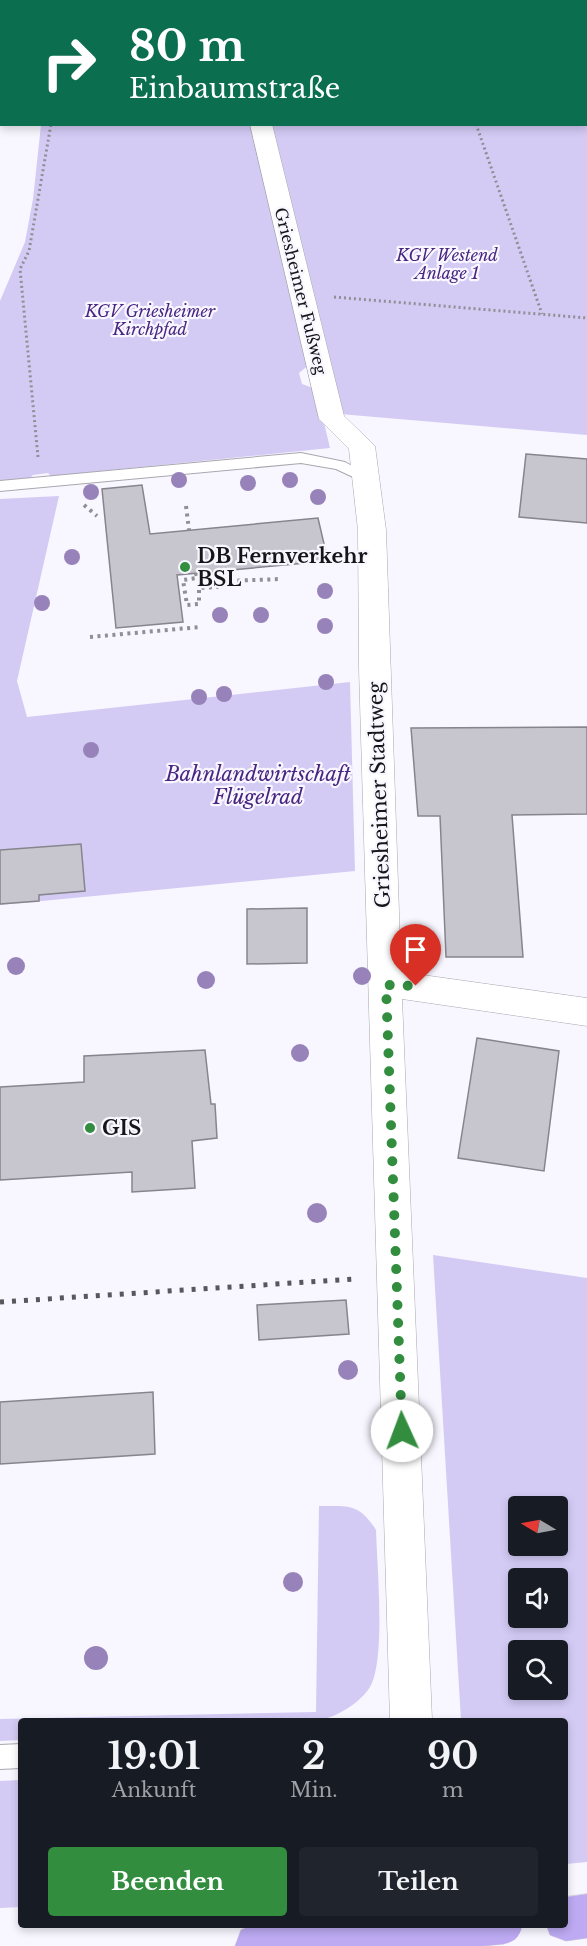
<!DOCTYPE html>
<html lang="de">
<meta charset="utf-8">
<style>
:root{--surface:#171b24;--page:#20242c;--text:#f1f3f6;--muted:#9ea1a6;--accent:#328d3e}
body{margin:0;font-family:"Libre Baskerville",serif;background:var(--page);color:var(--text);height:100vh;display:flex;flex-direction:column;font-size:22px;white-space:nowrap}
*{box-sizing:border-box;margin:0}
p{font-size:20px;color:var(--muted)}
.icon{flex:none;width:33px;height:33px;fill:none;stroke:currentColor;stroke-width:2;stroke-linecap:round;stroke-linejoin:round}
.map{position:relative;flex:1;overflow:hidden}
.drawer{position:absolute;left:18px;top:1718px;width:550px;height:210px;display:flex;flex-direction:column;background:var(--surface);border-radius:6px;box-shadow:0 3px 9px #0003}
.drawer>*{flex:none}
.top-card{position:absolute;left:0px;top:0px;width:588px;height:126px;box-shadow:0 3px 9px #0003;background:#0b6e4f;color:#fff;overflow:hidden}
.needle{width:39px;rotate:280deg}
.buttons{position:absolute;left:508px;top:1496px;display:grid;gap:12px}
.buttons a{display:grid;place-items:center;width:60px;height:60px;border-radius:6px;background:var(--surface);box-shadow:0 3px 9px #0003;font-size:30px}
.pin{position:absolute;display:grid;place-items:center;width:51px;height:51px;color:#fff;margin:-62px -26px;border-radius:50% 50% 50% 0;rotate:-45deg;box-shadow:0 0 6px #0007}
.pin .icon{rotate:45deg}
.me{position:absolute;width:66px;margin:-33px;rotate:358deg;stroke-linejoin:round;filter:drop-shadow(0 0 4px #0008)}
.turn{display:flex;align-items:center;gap:21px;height:126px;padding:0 30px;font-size:27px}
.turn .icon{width:78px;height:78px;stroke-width:2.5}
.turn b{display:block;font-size:42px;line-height:51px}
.eta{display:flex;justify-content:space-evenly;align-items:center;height:102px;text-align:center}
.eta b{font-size:36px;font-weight:700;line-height:42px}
.primary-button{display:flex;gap:12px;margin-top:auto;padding:12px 30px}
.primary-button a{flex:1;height:69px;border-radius:6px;background:var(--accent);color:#fff;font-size:24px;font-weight:700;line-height:69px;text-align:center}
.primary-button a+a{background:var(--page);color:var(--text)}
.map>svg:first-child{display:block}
.green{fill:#d4cbf5;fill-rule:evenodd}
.building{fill:#c7c5cd;stroke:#86848c;stroke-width:1.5}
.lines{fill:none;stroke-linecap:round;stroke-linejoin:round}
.lane-casing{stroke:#a9a7af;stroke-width:2}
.street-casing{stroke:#a9a7af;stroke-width:1}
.highway-casing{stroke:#d5d5d6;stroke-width:1}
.path-far1{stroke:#908f95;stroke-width:3;stroke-dasharray:2 3;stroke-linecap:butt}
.path{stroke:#908f95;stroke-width:4;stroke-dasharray:3 4.5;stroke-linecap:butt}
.lane{fill:#fff;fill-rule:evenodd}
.street{fill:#fff;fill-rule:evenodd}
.highway{fill:#bdaaf3;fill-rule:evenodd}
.rail{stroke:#58575c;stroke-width:5;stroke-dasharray:4 8;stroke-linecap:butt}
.highway-bridge-casing{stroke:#d5d5d6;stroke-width:41;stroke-linecap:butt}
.highway-bridge{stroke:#bdaaf3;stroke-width:40}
.tree{fill:#9783b9}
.route{stroke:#328d3e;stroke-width:10;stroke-dasharray:0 18}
.poi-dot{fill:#328d3e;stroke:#f8f6ff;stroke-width:2}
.labels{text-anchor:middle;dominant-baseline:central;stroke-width:4.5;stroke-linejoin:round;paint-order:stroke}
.far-park-label{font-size:16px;font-style:italic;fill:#472580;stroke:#f8f6ff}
.far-street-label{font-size:16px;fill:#161619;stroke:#f8f6ff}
.poi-label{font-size:20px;font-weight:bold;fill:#161619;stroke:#f8f6ff;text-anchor:start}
.park-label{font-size:20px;font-style:italic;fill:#472580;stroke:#f8f6ff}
.street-label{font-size:20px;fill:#161619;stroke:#f8f6ff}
</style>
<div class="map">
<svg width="587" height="1946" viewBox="0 0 587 1946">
<rect width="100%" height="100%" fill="#f8f6ff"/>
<g class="green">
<path d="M240 0H587V435L340 414 269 125 586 124V2Z"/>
<path d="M41 125H255L310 364 299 373 302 384 316 389 330 448 51 476 48 473 33 475 29 479 0 481V301L25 242 33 199Z"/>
<path d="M59 496 17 681 27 717 350 682 355 871 0 905V499Z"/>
<path d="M433 1255 587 1278V1862L566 1864V1720H461ZM519 1506H558V1545H519ZM519 1578H558V1617H519ZM519 1650H558V1689H519Z"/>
<path d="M319 1506C349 1506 359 1503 376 1530 377 1565 386 1660 370 1687 360 1703 338 1716 321 1720H21V1740L0 1741V1719L316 1712Z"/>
<path d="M21 1780V1907L0 1908V1781Z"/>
</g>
<g class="building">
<path d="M526 454 587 459V523L519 517Z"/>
<path d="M142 485 150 534 318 518 328 561 177 575 183 622 116 628 102 489Z"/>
<path d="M587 727V814L512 815 523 957H446L440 816H418L411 728Z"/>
<path d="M81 844 85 891 39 895V901L0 904V850Z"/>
<path d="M307 908V963L247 964V909Z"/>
<path d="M477 1038 559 1051 544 1171 458 1158Z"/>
<path d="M205 1050 211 1104H215L217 1138 192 1141 195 1188 132 1192V1172L0 1180V1087L84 1082V1056Z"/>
<path d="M346 1300 349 1334 259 1340 257 1305Z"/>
<path d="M153 1392 155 1454 0 1464V1402Z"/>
</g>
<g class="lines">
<g class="lane-casing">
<g id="lane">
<path d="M301 453 345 462 373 478 366 483 336 469 301 463 0 491V481Z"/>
<path d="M21 1744V1768L0 1769V1745Z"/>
</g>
</g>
<g class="street-casing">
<g id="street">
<rect x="224" y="0" width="22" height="2"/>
<path d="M250 124H272L344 416 375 446 386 530 401 972 587 998V1026L402 999 432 1720H390L359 668 358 530 349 449 319 419Z"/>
</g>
</g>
<g class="highway-casing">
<g id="highway">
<path d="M587 1894V1938L566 1941 550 1935 546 1924H566V1897Z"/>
<path d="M255 1924H361L367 1940 365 1946H235L241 1930Z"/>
</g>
</g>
<g class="path-far1">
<path d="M476 124 542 314"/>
<path d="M334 297 587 318"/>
<path d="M38 457 20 269 29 251 51 124"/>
</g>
<g class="path">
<path d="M84 505 97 516"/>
<path d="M186 506 189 530"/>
<path d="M196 573 197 578 183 580 187 605 199 604V588L217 587 228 581 281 579"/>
<path d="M90 637 200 627"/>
</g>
<use href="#lane" class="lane"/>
<use href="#street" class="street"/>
<use href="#highway" class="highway"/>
<path class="rail" d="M0 1302 354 1279"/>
<g class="highway-bridge-casing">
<path id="highway-bridge" d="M345 1940 502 1924"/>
</g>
<use href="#highway-bridge" class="highway-bridge"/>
</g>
<g class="tree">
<circle cx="179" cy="480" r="8"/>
<circle cx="290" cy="480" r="8"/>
<circle cx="248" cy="483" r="8"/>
<circle cx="91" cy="492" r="8"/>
<circle cx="318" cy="497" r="8"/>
<circle cx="72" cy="557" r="8"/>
<circle cx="325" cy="591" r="8"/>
<circle cx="42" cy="603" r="8"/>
<circle cx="220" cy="615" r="8"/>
<circle cx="261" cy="615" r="8"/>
<circle cx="325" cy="626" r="8"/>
<circle cx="326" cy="682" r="8"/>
<circle cx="224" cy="694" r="8"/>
<circle cx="199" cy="697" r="8"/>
<circle cx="91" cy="750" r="8"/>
<circle cx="16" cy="966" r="9"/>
<circle cx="362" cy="976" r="9"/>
<circle cx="206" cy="980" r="9"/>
<circle cx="300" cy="1053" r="9"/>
<circle cx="317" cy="1213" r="10"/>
<circle cx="348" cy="1370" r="10"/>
<circle cx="293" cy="1582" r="10"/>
<circle cx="96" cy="1658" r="12"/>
</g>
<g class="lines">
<path class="route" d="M402 1431 386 985 416 986"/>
</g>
<g class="poi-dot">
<circle cx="185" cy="567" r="6"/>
<circle cx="90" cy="1128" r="6"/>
</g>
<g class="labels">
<g class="far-park-label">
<text x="447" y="255">KGV Westend<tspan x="447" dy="18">Anlage 1</tspan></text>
<text x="150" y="311">KGV Griesheimer<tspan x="150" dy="18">Kirchpfad</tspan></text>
</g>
<g class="far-street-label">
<text transform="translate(301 291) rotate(76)">Griesheimer Fußweg</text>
</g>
<g class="poi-label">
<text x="197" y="556">DB Fernverkehr<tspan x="197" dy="23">BSL</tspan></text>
<text x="102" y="1128">GIS</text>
</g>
<g class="park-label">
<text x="258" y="774">Bahnlandwirtschaft<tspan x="258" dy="23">Flügelrad</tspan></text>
</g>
<g class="street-label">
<text transform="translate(379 795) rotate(-92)">Griesheimer Stadtweg</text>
</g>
</g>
</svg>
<div class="buttons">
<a><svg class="needle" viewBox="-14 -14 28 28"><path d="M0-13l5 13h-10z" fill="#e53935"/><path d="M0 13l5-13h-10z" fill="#9ea1a6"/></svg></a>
<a><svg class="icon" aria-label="sound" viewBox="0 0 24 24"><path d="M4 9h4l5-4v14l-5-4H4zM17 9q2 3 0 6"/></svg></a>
<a><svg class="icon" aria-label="search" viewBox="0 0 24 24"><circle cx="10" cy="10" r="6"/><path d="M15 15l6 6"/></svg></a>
</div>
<div class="pin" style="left:416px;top:986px;background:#d93025"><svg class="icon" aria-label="arrive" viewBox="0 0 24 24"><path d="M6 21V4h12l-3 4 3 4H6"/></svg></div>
<svg class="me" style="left:402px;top:1431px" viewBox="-20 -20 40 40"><circle r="19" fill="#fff"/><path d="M0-13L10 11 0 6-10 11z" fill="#328d3e"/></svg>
<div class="top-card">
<div class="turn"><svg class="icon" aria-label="right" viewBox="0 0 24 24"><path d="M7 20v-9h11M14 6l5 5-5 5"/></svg><div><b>80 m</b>Einbaumstraße</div></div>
</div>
<section class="drawer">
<div class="eta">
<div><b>19:01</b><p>Ankunft</p></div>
<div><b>2</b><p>Min.</p></div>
<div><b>90</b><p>m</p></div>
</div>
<div class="primary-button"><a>Beenden</a><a>Teilen</a></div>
</section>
</div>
